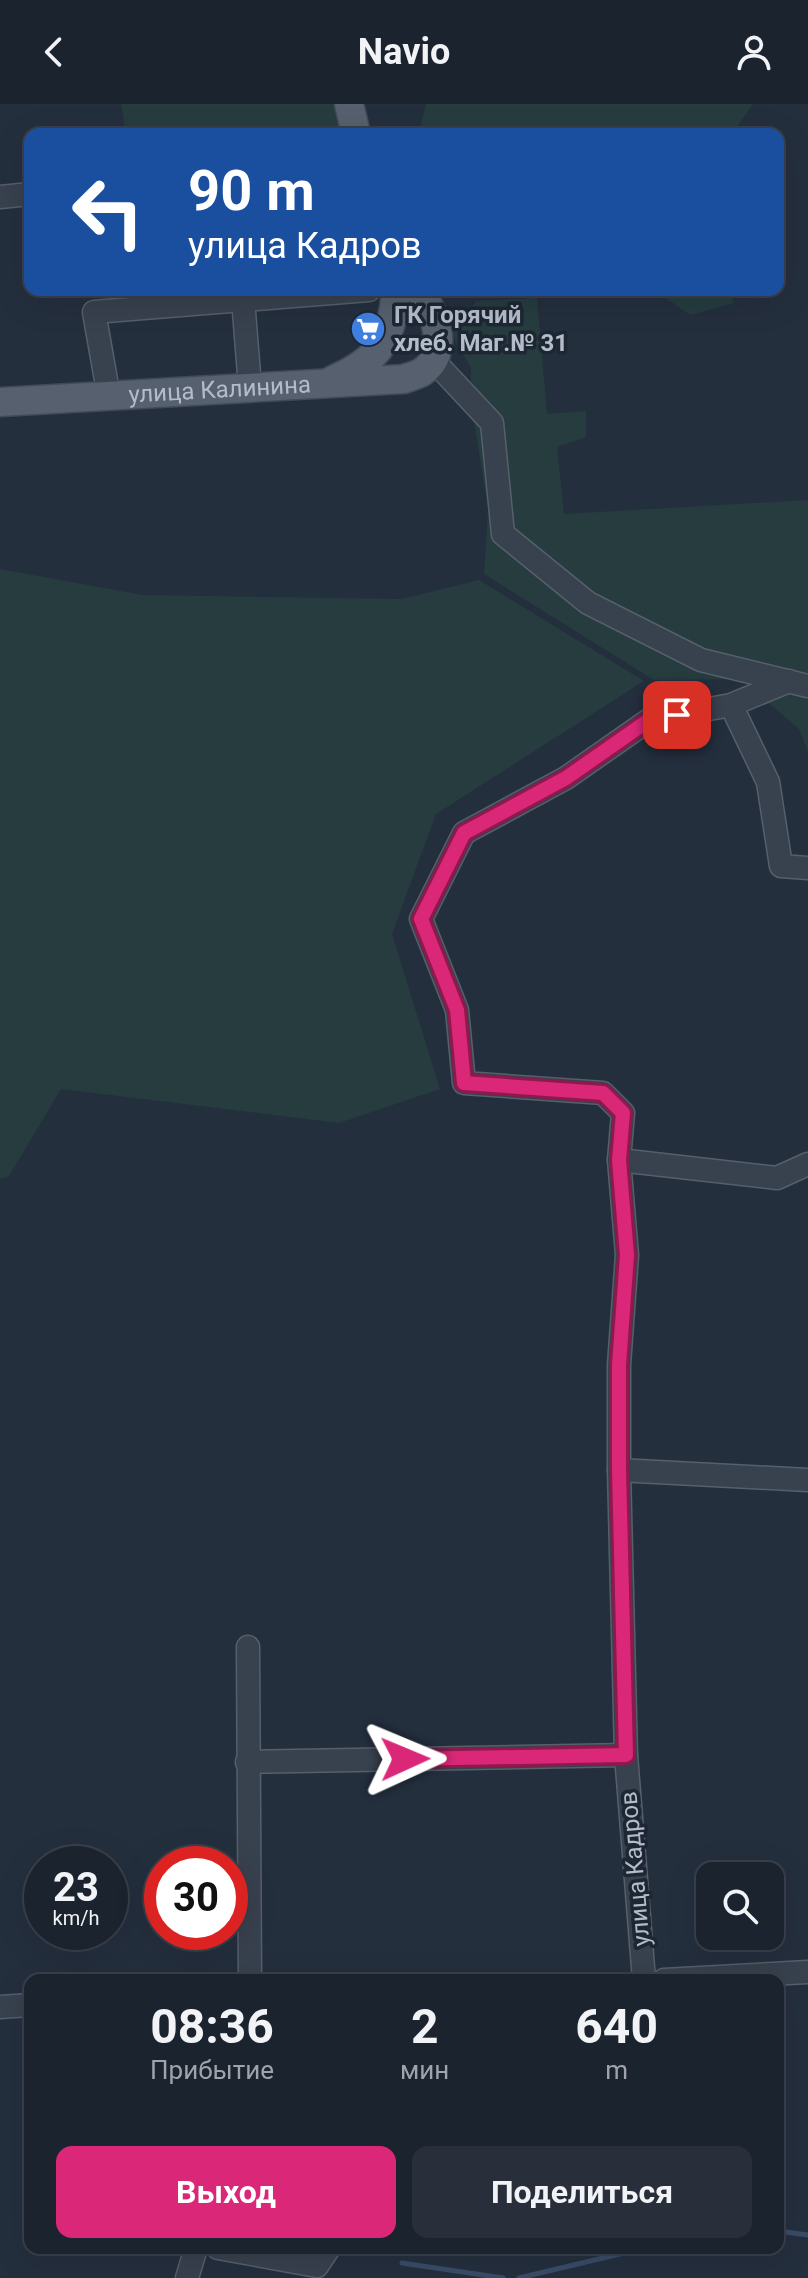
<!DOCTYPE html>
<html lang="ru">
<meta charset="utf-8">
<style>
:root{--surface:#1b232e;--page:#282f3a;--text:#f1f3f6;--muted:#a0a4aa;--line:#39404a;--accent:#db2777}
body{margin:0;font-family:Roboto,sans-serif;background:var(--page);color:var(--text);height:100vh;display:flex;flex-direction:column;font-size:30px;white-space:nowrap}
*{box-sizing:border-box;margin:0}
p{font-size:26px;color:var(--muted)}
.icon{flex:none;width:44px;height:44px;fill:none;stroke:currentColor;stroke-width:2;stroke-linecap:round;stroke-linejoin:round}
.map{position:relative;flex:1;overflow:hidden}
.side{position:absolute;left:24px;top:1870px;width:760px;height:280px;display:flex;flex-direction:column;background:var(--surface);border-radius:16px;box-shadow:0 8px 32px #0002,0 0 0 2px var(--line)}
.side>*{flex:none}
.top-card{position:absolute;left:24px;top:24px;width:760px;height:168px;border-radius:16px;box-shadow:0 8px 32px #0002,0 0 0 2px var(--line);background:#1a4fa0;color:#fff;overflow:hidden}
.controls{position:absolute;left:696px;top:1758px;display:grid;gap:16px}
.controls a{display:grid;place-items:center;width:88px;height:88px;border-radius:16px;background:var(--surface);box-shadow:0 8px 32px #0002,0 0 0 2px var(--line);font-size:40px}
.speed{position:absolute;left:24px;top:1742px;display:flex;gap:16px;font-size:40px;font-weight:700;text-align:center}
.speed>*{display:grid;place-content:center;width:104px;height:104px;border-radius:50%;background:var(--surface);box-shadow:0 8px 32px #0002,0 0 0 2px var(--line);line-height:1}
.speed small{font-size:20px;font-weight:400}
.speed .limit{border:12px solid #d22;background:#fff;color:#111}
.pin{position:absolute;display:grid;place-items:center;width:68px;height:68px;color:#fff;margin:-34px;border-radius:16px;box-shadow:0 4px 12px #0006}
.me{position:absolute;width:88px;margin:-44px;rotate:89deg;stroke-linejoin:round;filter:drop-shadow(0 0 6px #0008)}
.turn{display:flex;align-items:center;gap:28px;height:168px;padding:0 32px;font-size:36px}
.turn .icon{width:104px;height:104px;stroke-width:2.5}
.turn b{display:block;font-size:56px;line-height:68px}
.eta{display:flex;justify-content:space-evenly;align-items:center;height:136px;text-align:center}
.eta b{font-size:48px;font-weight:700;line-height:56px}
.primary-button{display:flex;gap:16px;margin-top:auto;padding:16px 32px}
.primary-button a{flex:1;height:92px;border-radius:16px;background:var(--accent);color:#fff;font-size:32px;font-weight:700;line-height:92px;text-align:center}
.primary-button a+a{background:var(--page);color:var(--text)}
header{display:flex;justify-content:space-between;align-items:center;height:104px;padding:0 32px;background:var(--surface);font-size:36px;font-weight:700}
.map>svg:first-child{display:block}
.green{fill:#263c3f}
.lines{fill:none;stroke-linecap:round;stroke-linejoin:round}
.stream{stroke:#394c67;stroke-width:5}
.minor-casing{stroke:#565f6c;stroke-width:25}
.major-casing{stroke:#414a57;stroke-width:31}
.minor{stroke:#38414e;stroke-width:22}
.major{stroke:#56606e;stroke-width:28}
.route-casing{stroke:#8e194d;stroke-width:20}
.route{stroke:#db2777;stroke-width:14}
.labels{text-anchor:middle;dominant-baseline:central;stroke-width:7;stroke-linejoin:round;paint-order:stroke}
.poi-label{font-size:24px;font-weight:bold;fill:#b4bcc9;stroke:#1d2633;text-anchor:start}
.street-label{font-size:24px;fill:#b4bcc9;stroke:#1d2633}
</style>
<header><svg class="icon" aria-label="back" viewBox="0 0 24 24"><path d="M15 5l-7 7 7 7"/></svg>Navio<svg class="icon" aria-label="person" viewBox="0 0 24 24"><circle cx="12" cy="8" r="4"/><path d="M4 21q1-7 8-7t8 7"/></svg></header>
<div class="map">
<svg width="808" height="2174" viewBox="0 0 808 2174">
<rect width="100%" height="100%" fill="#242f3e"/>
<g class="green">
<path d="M121 0H334L341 30H126Z"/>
<path d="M426 0H753L732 30H573L572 24H523V30H419Z"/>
<path d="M654 186H730L734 199 690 211Z"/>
<path d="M537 194 547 310 586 307V333L557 343 564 410 808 396V648L799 625 740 575 654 576 484 470 488 405 471 298V264L451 229 476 197Z"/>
<path d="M0 465 143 491 402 495 479 476 644 577 436 710 392 830 440 985 339 1019 61 985 9 1072 0 1075Z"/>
</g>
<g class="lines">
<g class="stream">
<path d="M778 2127 808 2131"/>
<path d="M402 2159 503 2174"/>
<path d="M519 2174 645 2144"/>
</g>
<g class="minor-casing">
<g id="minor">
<path d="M0 93 30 90"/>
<path d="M243 195 250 283"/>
<path d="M434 257 492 319 503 430 588 499 701 556 808 582"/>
<path d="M109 293 94 208 369 186"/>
<path d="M731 601 768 678 781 762 808 764"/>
<path d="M619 1056 777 1074 808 1060"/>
<path d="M619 1366 808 1376"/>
<path d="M248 1543 250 1876"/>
<path d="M247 1658 626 1651"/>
<path d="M644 1876 626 1651 619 1366V1261L627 1151 619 1056 623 1009 603 989 464 979 457 906 421 815 464 729 566 674 649 616 731 601 789 577"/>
<path d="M664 1876 808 1868"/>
<path d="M0 1903 30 1901"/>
<path d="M218 2144 317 2162 329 2144"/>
<path d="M187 2174 196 2144"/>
</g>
</g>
<g class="major-casing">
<g id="major">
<path d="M349 0 356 30"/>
<path d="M333 276C380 255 392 236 396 186"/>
<path id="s1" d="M0 298 404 275C409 273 417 271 422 268 451 249 435 208 419 186"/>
</g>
</g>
<use href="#minor" class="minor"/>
<use href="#major" class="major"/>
</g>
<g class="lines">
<g class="route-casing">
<path id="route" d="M405 1655 626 1651 619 1366V1261L627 1151 619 1056 623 1009 603 989 464 979 457 906 421 815 464 729 566 674 649 616 677 611"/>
</g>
<use href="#route" class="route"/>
</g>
<defs>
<g id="supermarket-disc" transform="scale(1.8)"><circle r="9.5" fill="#3f7fe0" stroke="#1d2633"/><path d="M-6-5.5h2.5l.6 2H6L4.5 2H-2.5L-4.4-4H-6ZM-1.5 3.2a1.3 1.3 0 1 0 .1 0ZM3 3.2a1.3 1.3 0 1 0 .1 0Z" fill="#fff"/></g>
</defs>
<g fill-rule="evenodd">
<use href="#supermarket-disc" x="368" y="225"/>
</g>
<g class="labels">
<g class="poi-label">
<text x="394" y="211">ГК Горячий<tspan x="394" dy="28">хлеб. Маг.№ 31</tspan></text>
</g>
<g class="street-label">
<text stroke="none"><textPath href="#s1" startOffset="220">улица Калинина</textPath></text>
<text transform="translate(635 1765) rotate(-95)">улица Кадров</text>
</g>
</g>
</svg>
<div class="controls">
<a><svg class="icon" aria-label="search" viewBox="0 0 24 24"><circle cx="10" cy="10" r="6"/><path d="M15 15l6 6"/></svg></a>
</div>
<div class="speed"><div>23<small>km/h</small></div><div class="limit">30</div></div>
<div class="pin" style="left:677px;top:611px;background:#d93025"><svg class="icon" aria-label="arrive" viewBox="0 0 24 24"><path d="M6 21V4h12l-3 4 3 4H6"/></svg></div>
<svg class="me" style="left:405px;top:1655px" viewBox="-20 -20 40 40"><path d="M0-17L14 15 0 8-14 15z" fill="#db2777" stroke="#fff" stroke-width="4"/></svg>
<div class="top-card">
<div class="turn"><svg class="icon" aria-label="left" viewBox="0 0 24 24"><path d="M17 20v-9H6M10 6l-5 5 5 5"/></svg><div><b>90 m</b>улица Кадров</div></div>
</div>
<section class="side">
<div class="eta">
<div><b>08:36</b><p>Прибытие</p></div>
<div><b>2</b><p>мин</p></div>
<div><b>640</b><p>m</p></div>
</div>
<div class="primary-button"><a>Выход</a><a>Поделиться</a></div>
</section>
</div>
